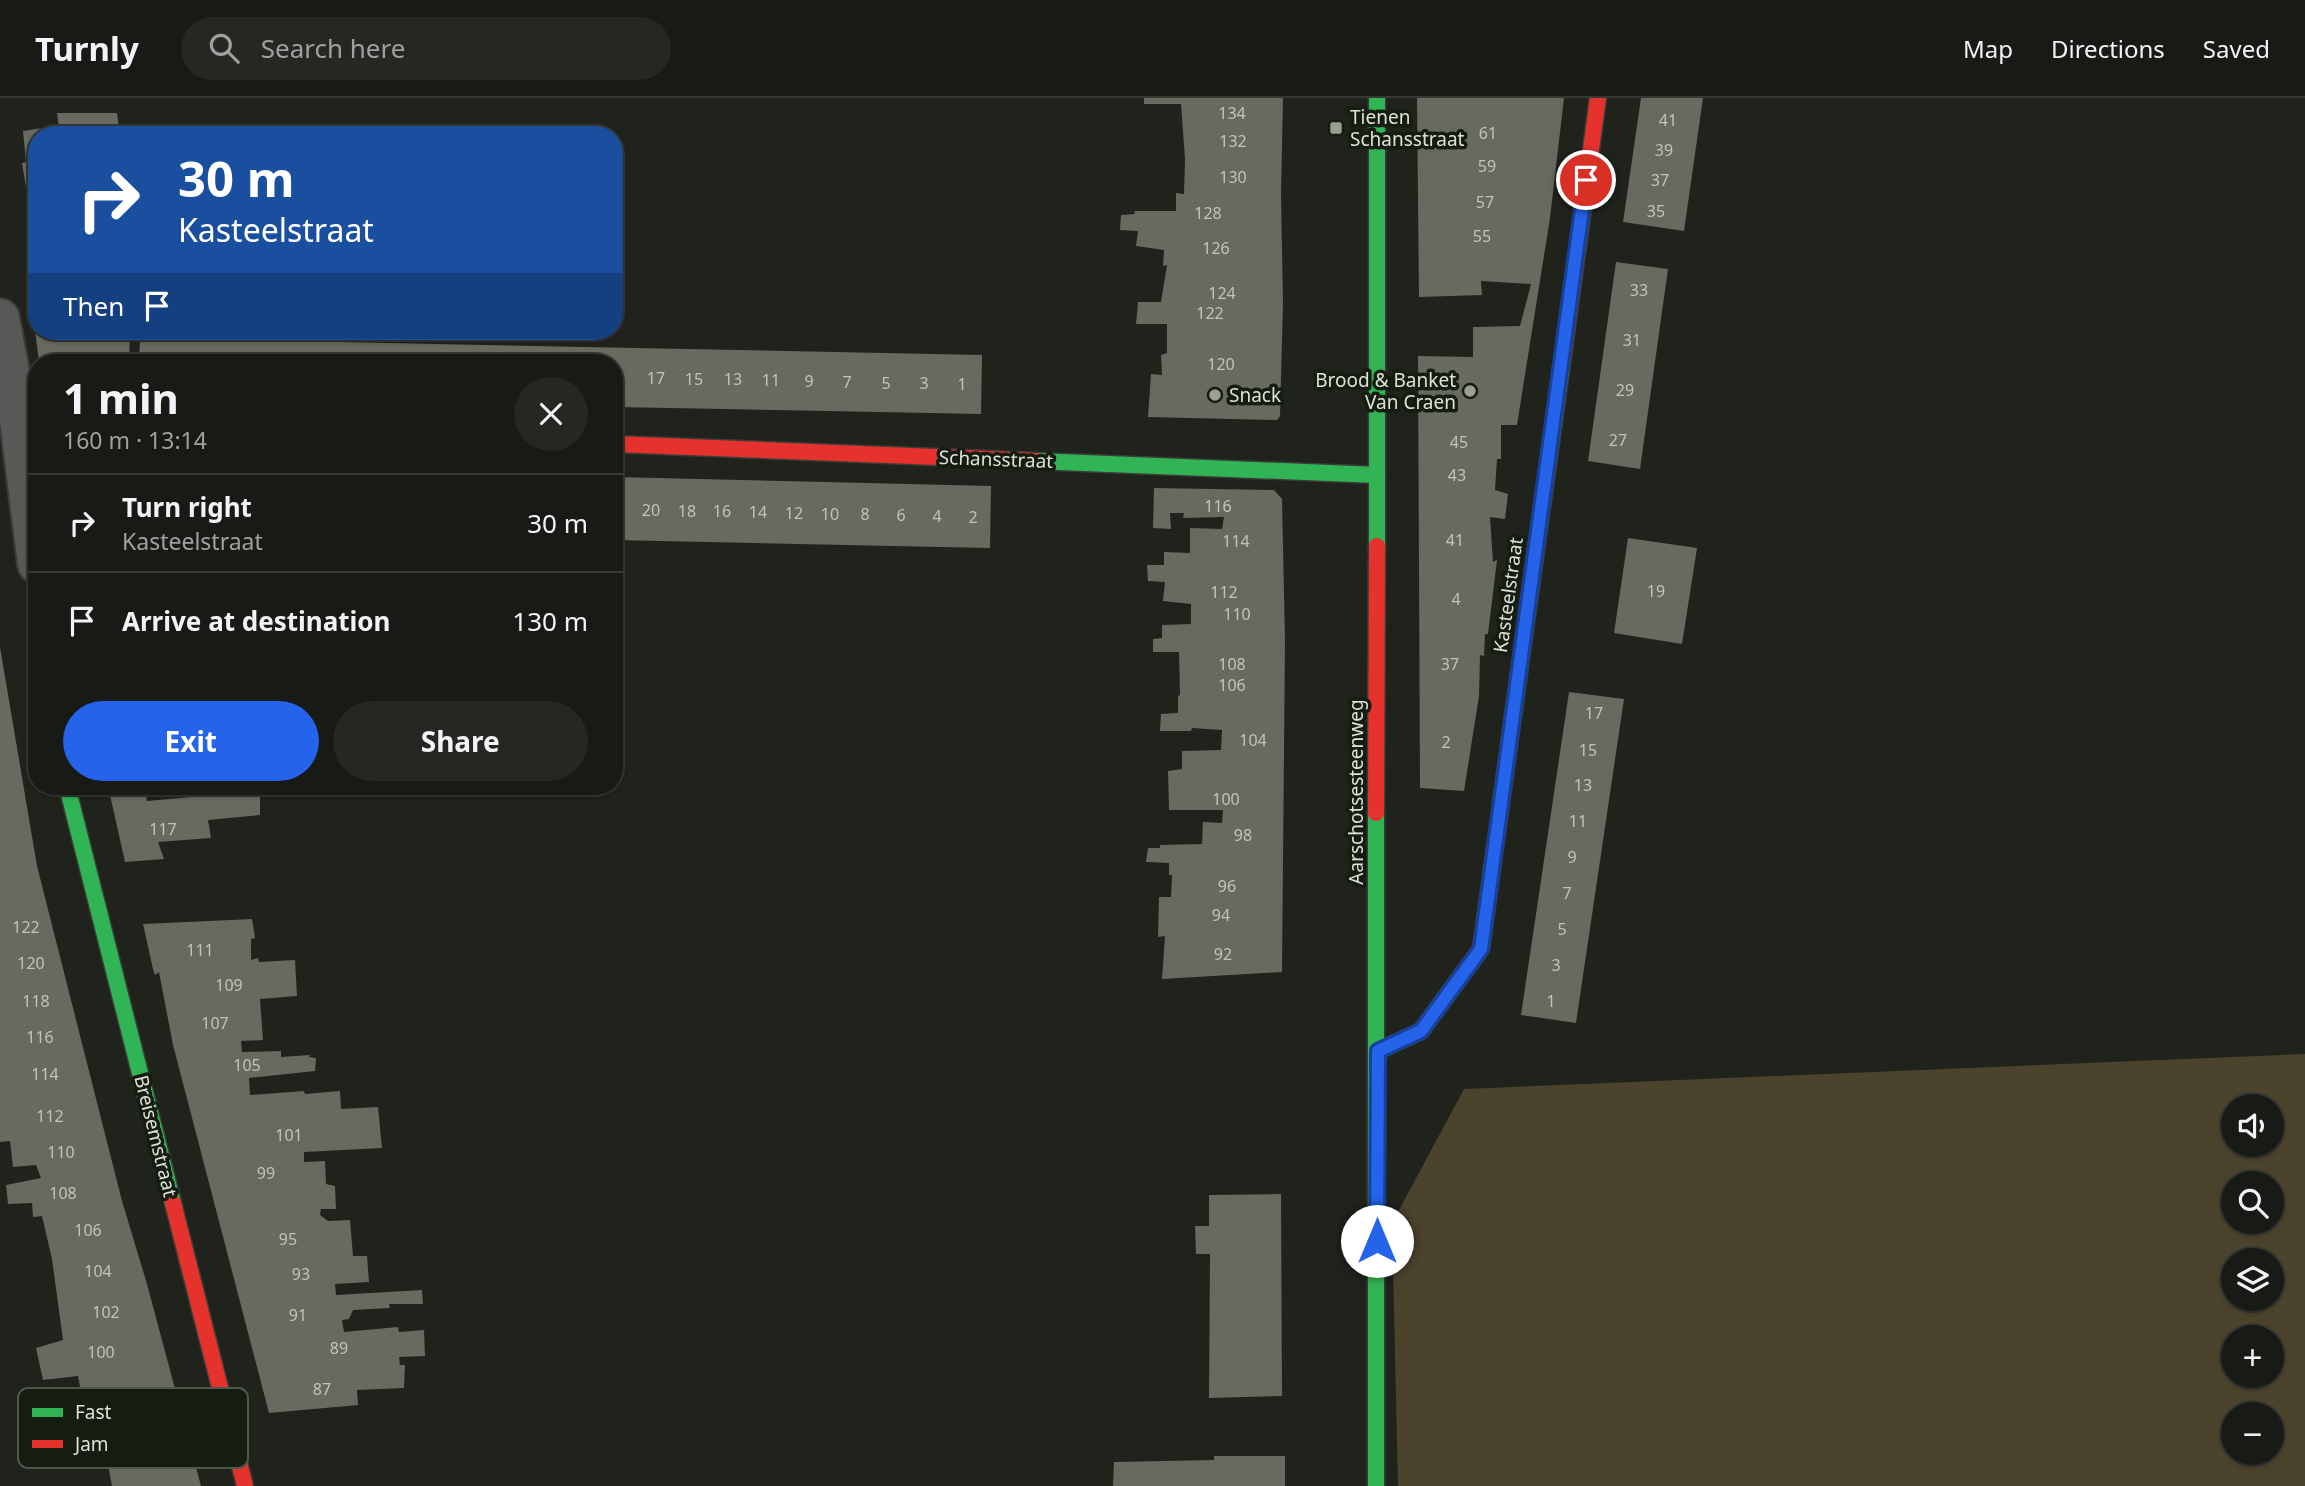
<!DOCTYPE html>
<meta charset="utf-8">
<style>
:root{--surface:#171a15;--page:#242722;--text:#f1f3f6;--muted:#9ea1a0;--line:#363834;--accent:#2563eb}
body{margin:0;font-family:"Noto Sans",sans-serif;background:var(--page);color:var(--text);height:100vh;display:flex;flex-direction:column;font-size:26px;white-space:nowrap}
*{box-sizing:border-box;margin:0}
p{font-size:23px;color:var(--muted)}
.icon{flex:none;width:38px;height:38px;fill:none;stroke:currentColor;stroke-width:2;stroke-linecap:round;stroke-linejoin:round}
.map{position:relative;flex:1;overflow:hidden}
.sheet{position:absolute;left:28px;top:256px;width:595px;height:441px;display:flex;flex-direction:column;background:var(--surface);border-radius:28px;box-shadow:0 2px 5px #0004,0 0 0 2px var(--line)}
.sheet>*{flex:none}
.banner{position:absolute;left:28px;top:28px;width:595px;height:214px;border-radius:28px;box-shadow:0 2px 5px #0004,0 0 0 2px var(--line);background:#1a4fa0;color:#fff;overflow:hidden}
.fabs{position:absolute;left:2221px;top:996px;display:grid;gap:14px}
.fabs a{display:grid;place-items:center;width:63px;height:63px;border-radius:50%;background:var(--surface);box-shadow:0 2px 5px #0004,0 0 0 2px var(--line);font-size:35px}
.pin{position:absolute;display:grid;place-items:center;width:60px;height:60px;color:#fff;margin:-30px;border:4px solid #fff;border-radius:50%;box-shadow:0 2px 7px #0007}
.me{position:absolute;width:77px;margin:-38px;rotate:0deg;stroke-linejoin:round;filter:drop-shadow(0 0 5px #0008)}
.turn{display:flex;align-items:center;gap:24px;height:147px;padding:0 35px;font-size:32px}
.turn .icon{width:91px;height:91px;stroke-width:2.5}
.turn b{display:block;font-size:49px;line-height:60px}
.then{display:flex;align-items:center;height:66px;padding:0 35px;background:#0003;gap:14px;font-size:26px}
.round{display:grid;place-items:center;flex:none;width:74px;height:74px;border-radius:37px;background:var(--page)}
.summary{display:flex;align-items:center;justify-content:space-between;height:119px;padding:0 35px}
h1{font-size:42px;font-weight:700;line-height:52px}
.button{display:flex;gap:14px;margin-top:auto;padding:14px 35px}
.button a{flex:1;height:80px;border-radius:42px;background:var(--accent);color:#fff;font-size:28px;font-weight:700;line-height:80px;text-align:center}
.button a+a{background:var(--page);color:var(--text)}
ul{padding:0;list-style:none}
li{display:flex;align-items:center;gap:21px;height:98px;padding:0 35px;border-top:2px solid var(--line)}
li div{flex:1}
li b{display:block;font-size:26px}
li em{font-style:normal}
header{display:flex;align-items:center;gap:42px;box-sizing:border-box;height:98px;padding:0 35px;background:var(--surface);border-bottom:2px solid var(--line)}
header strong{font-size:33px}
nav{display:flex;gap:38px;margin-inline-start:auto;font-size:24px}
.search{width:490px;height:63px;background:var(--page);display:flex;align-items:center;gap:18px;box-sizing:border-box;padding:0 24px;border-radius:38px;color:var(--muted);font-size:26px}
.map>svg:first-child{display:block}
.green{fill:#4c432d;fill-rule:evenodd}
.building{fill:#68695f}
.lines{fill:none;stroke-linecap:round;stroke-linejoin:round}
.street-casing{stroke:#3a3d37;stroke-width:42}
.fast-casing{stroke:#3a3d37;stroke-width:19}
.jam-casing{stroke:#3a3d37;stroke-width:19}
.street{stroke:#565956;stroke-width:38}
.fast{stroke:#30b455;stroke-width:16}
.jam{stroke:#e5322d;stroke-width:16}
.route-casing{stroke:#184099;stroke-width:18}
.route{stroke:#2563eb;stroke-width:12}
.poi-dot{fill:#9a9f98;stroke:#151c10;stroke-width:2.5}
.labels{text-anchor:middle;dominant-baseline:central;stroke-width:7;stroke-linejoin:round;paint-order:stroke}
.number-label{font-size:16px;fill:#c0c4bb}
.poi-label{font-size:19px;fill:#dde2da;stroke:#151c10;text-anchor:start}
.street-label{font-size:19px;fill:#dde2da;stroke:#151c10}
.key{fill:#151c10;stroke:#51574d;stroke-width:2}
.key-label{font-size:19px;fill:#dde2da}
</style>
<header>
<strong>Turnly</strong>
<div class="search"><svg class="icon" aria-label="search" viewBox="0 0 24 24"><circle cx="10" cy="10" r="6"/><path d="M15 15l6 6"/></svg>Search here</div>
<nav><a>Map</a><a>Directions</a><a>Saved</a></nav>
</header>
<div class="map">
<svg width="2305" height="1388" viewBox="0 0 2305 1388">
<rect width="100%" height="100%" fill="#1f231c"/>
<path class="green" d="M2305 956V1388H1398L1392 1125 1464 991ZM2233 1008H2272V1046H2233ZM2233 1085H2272V1124H2233ZM2233 1162H2272V1200H2233ZM2233 1239H2272V1278H2233ZM2233 1316H2272V1354H2233Z"/>
<g class="building">
<path d="M1144 0H1283L1281 97 1283 205 1280 318 1277 322 1148 319 1151 276 1162 277 1161 257 1167 255V226H1136L1138 204H1161L1167 167 1163 168 1164 152 1136 148 1138 133 1120 132 1121 117 1135 116 1134 113H1176V95L1184 96 1185 61 1181 6H1144Z"/>
<path d="M1417 0H1564L1550 120 1517 327H1501V361H1497L1495 392 1508 396 1505 421 1490 419 1493 464 1497 462 1488 536H1485L1484 558 1480 557 1479 598 1464 693 1420 690 1418 258 1473 259V229L1520 228 1531 186 1481 183 1482 197 1419 199Z"/>
<path d="M1641 0H1703L1684 133 1623 124Z"/>
<path d="M57 15H117L119 30 90 34V37H60Z"/>
<path d="M49 29 50 37H37V117L31 119 22 65 26 64 23 33Z"/>
<path d="M1616 164 1668 171 1640 371 1588 363Z"/>
<path d="M33 216H37V233H82V240H110L111 233H130L129 264H39Z"/>
<path d="M140 240 982 257 981 316 614 309V264H139Z"/>
<path d="M614 379 991 388 990 450 614 442Z"/>
<path d="M1154 390 1274 392 1282 401 1285 542 1282 874 1162 881 1165 838 1158 839 1159 799H1171L1172 777H1169V765L1146 764 1148 750H1160V747L1202 746 1203 724 1222 725 1223 712H1169L1168 673 1182 671V653L1221 652 1222 632 1192 630 1191 633H1160L1161 616 1178 615V598L1180 597 1179 554H1153V541L1162 540V527L1191 526V506L1163 503 1165 484 1148 483 1147 467H1164V454L1190 455V430L1222 431 1224 419 1183 420 1184 415H1170L1171 431 1153 430Z"/>
<path d="M1628 440 1697 450 1682 546 1614 535Z"/>
<path d="M0 549 37 768 122 1103 147 1186 201 1388H112L106 1356 81 1361 71 1321 96 1317 91 1294H81L78 1278 43 1282 36 1250 63 1242 52 1161 42 1118 33 1119 32 1105 8 1106 6 1087 41 1080 36 1067 13 1069 10 1043 0 1044Z"/>
<path d="M1569 594 1624 601 1576 925 1521 917Z"/>
<path d="M108 688H144L147 703 260 693V717L208 722 211 740 158 744 164 761 125 764Z"/>
<path d="M252 821 255 840 251 841V862L258 860 259 864 295 862 297 898 260 901 263 942 241 943 242 954 281 953V959L310 957 309 959 316 960 315 973 249 980 250 997 304 993 305 996 340 993 341 1011 378 1009 382 1050 304 1054V1064L325 1063 326 1086 335 1088 336 1111H321L320 1117 328 1123 350 1122 353 1158H367L369 1184 335 1186 336 1197 422 1192 423 1206H389L390 1210 353 1212 349 1221 342 1222 344 1234 398 1229 399 1234 424 1232 425 1258 399 1259 400 1267H405L404 1290 357 1292 358 1307 269 1315 173 947 159 874 155 877 153 871 143 826Z"/>
<path d="M1281 1096 1282 1298 1209 1300 1210 1156H1196L1195 1128H1209V1097Z"/>
<path d="M1214 1358H1285V1388H1113L1114 1364 1214 1362Z"/>
</g>
<g class="lines">
<g class="street-casing">
<path id="street" d="M0 220 19 322 37 466"/>
</g>
<g class="fast-casing">
<g id="fast">
<path d="M1036 363 1377 377"/>
<path d="M1377 448V0"/>
<path d="M1514 611 1562 265"/>
<path d="M67 688 173 1105"/>
<path d="M1376 1388V715"/>
</g>
</g>
<g class="jam-casing">
<g id="jam">
<path d="M1562 265 1598 0"/>
<path d="M614 346 1036 363"/>
<path d="M1376 715 1377 448"/>
<path d="M1378 953 1421 933 1481 851 1514 611"/>
<path d="M173 1105 245 1388"/>
</g>
</g>
<use href="#street" class="street"/>
<use href="#fast" class="fast"/>
<use href="#jam" class="jam"/>
</g>
<g class="lines">
<g class="route-casing">
<path id="route" d="M1377 1143 1378 953 1421 933 1481 851 1586 82"/>
</g>
<use href="#route" class="route"/>
</g>
<g class="poi-dot">
<rect x="1329" y="23" width="14" height="14" rx="3.5"/>
<circle cx="1470" cy="293" r="7"/>
<circle cx="1215" cy="297" r="7"/>
</g>
<g class="labels">
<g class="number-label">
<text x="1232" y="15">134</text>
<text x="1668" y="22">41</text>
<text x="1488" y="35">61</text>
<text x="1233" y="43">132</text>
<text x="1664" y="52">39</text>
<text x="1487" y="68">59</text>
<text x="1233" y="79">130</text>
<text x="1660" y="82">37</text>
<text x="1485" y="104">57</text>
<text x="1656" y="113">35</text>
<text x="1208" y="115">128</text>
<text x="1482" y="138">55</text>
<text x="1216" y="150">126</text>
<text x="1639" y="192">33</text>
<text x="1222" y="195">124</text>
<text x="1210" y="215">122</text>
<text x="1632" y="242">31</text>
<text x="1221" y="266">120</text>
<text x="656" y="280">17</text>
<text x="694" y="281">15</text>
<text x="733" y="281">13</text>
<text x="771" y="282">11</text>
<text x="809" y="283">9</text>
<text x="847" y="284">7</text>
<text x="886" y="285">5</text>
<text x="924" y="285">3</text>
<text x="962" y="286">1</text>
<text x="1625" y="292">29</text>
<text x="1618" y="342">27</text>
<text x="1459" y="344">45</text>
<text x="1457" y="377">43</text>
<text x="1218" y="408">116</text>
<text x="651" y="412">20</text>
<text x="687" y="413">18</text>
<text x="722" y="413">16</text>
<text x="758" y="414">14</text>
<text x="794" y="415">12</text>
<text x="830" y="416">10</text>
<text x="865" y="416">8</text>
<text x="901" y="417">6</text>
<text x="937" y="418">4</text>
<text x="973" y="419">2</text>
<text x="1455" y="442">41</text>
<text x="1236" y="443">114</text>
<text x="1656" y="493">19</text>
<text x="1224" y="494">112</text>
<text x="1456" y="501">4</text>
<text x="1237" y="516">110</text>
<text x="1232" y="566">108</text>
<text x="1450" y="566">37</text>
<text x="1232" y="587">106</text>
<text x="1594" y="615">17</text>
<text x="1253" y="642">104</text>
<text x="1446" y="644">2</text>
<text x="1588" y="652">15</text>
<text x="1583" y="687">13</text>
<text x="1226" y="701">100</text>
<text x="1578" y="723">11</text>
<text x="163" y="731">117</text>
<text x="1243" y="737">98</text>
<text x="1572" y="759">9</text>
<text x="1227" y="788">96</text>
<text x="1567" y="795">7</text>
<text x="1221" y="817">94</text>
<text x="26" y="829">122</text>
<text x="1562" y="831">5</text>
<text x="200" y="852">111</text>
<text x="1223" y="856">92</text>
<text x="31" y="865">120</text>
<text x="1556" y="867">3</text>
<text x="229" y="887">109</text>
<text x="36" y="903">118</text>
<text x="1551" y="903">1</text>
<text x="215" y="925">107</text>
<text x="40" y="939">116</text>
<text x="247" y="967">105</text>
<text x="45" y="976">114</text>
<text x="50" y="1018">112</text>
<text x="289" y="1037">101</text>
<text x="61" y="1054">110</text>
<text x="266" y="1075">99</text>
<text x="63" y="1095">108</text>
<text x="88" y="1132">106</text>
<text x="288" y="1141">95</text>
<text x="98" y="1173">104</text>
<text x="301" y="1176">93</text>
<text x="106" y="1214">102</text>
<text x="298" y="1217">91</text>
<text x="339" y="1250">89</text>
<text x="101" y="1254">100</text>
<text x="322" y="1291">87</text>
</g>
<g class="poi-label">
<text x="1350" y="19">Tienen<tspan x="1350" dy="22">Schansstraat</tspan></text>
<text x="1456" y="282" text-anchor="end">Brood &amp; Banket<tspan x="1456" dy="22">Van Craen</tspan></text>
<text x="1229" y="297">Snack</text>
</g>
<g class="street-label">
<text transform="translate(996 361) rotate(2)">Schansstraat</text>
<text transform="translate(1508 497) rotate(-82)">Kasteelstraat</text>
<text transform="translate(1356 694) rotate(-90)">Aarschotsesteenweg</text>
<text transform="translate(156 1038) rotate(76)">Breisemstraat</text>
</g>
</g>
<rect x="18" y="1290" width="230" height="80" rx="10" class="key"/>
<rect x="32" y="1310" width="31" height="9" fill="#30b455"/>
<rect x="32" y="1342" width="31" height="8" fill="#e5322d"/>
<g class="key-label">
<text x="75" y="1321">Fast</text>
<text x="75" y="1353">Jam</text>
</g>
</svg>
<div class="fabs">
<a><svg class="icon" aria-label="sound" viewBox="0 0 24 24"><path d="M4 9h4l5-4v14l-5-4H4zM17 9q2 3 0 6"/></svg></a>
<a><svg class="icon" aria-label="search" viewBox="0 0 24 24"><circle cx="10" cy="10" r="6"/><path d="M15 15l6 6"/></svg></a>
<a><svg class="icon" aria-label="layers" viewBox="0 0 24 24"><path d="M12 4l9 5-9 5-9-5zM3 14l9 5 9-5"/></svg></a>
<a>+</a>
<a>−</a>
</div>
<div class="pin" style="left:1586px;top:82px;background:#d93025"><svg class="icon" aria-label="arrive" viewBox="0 0 24 24"><path d="M6 21V4h12l-3 4 3 4H6"/></svg></div>
<svg class="me" style="left:1377px;top:1143px" viewBox="-20 -20 40 40"><circle r="19" fill="#fff"/><path d="M0-13L10 11 0 6-10 11z" fill="#2563eb"/></svg>
<div class="banner">
<div class="turn"><svg class="icon" aria-label="right" viewBox="0 0 24 24"><path d="M7 20v-9h11M14 6l5 5-5 5"/></svg><div><b>30 m</b>Kasteelstraat</div></div>
<div class="then">Then<svg class="icon" aria-label="arrive" viewBox="0 0 24 24"><path d="M6 21V4h12l-3 4 3 4H6"/></svg></div>
</div>
<section class="sheet">
<div class="summary"><div><h1>1 min</h1><p>160 m · 13:14</p></div><a class="round"><svg class="icon" aria-label="close" viewBox="0 0 24 24"><path d="M6 6l12 12M18 6L6 18"/></svg></a></div>
<ul>
<li><svg class="icon" aria-label="right" viewBox="0 0 24 24"><path d="M7 20v-9h11M14 6l5 5-5 5"/></svg><div><b>Turn right</b><p>Kasteelstraat</p></div><em>30 m</em></li>
<li><svg class="icon" aria-label="arrive" viewBox="0 0 24 24"><path d="M6 21V4h12l-3 4 3 4H6"/></svg><div><b>Arrive at destination</b></div><em>130 m</em></li>
</ul>
<div class="button"><a>Exit</a><a>Share</a></div>
</section>
</div>
